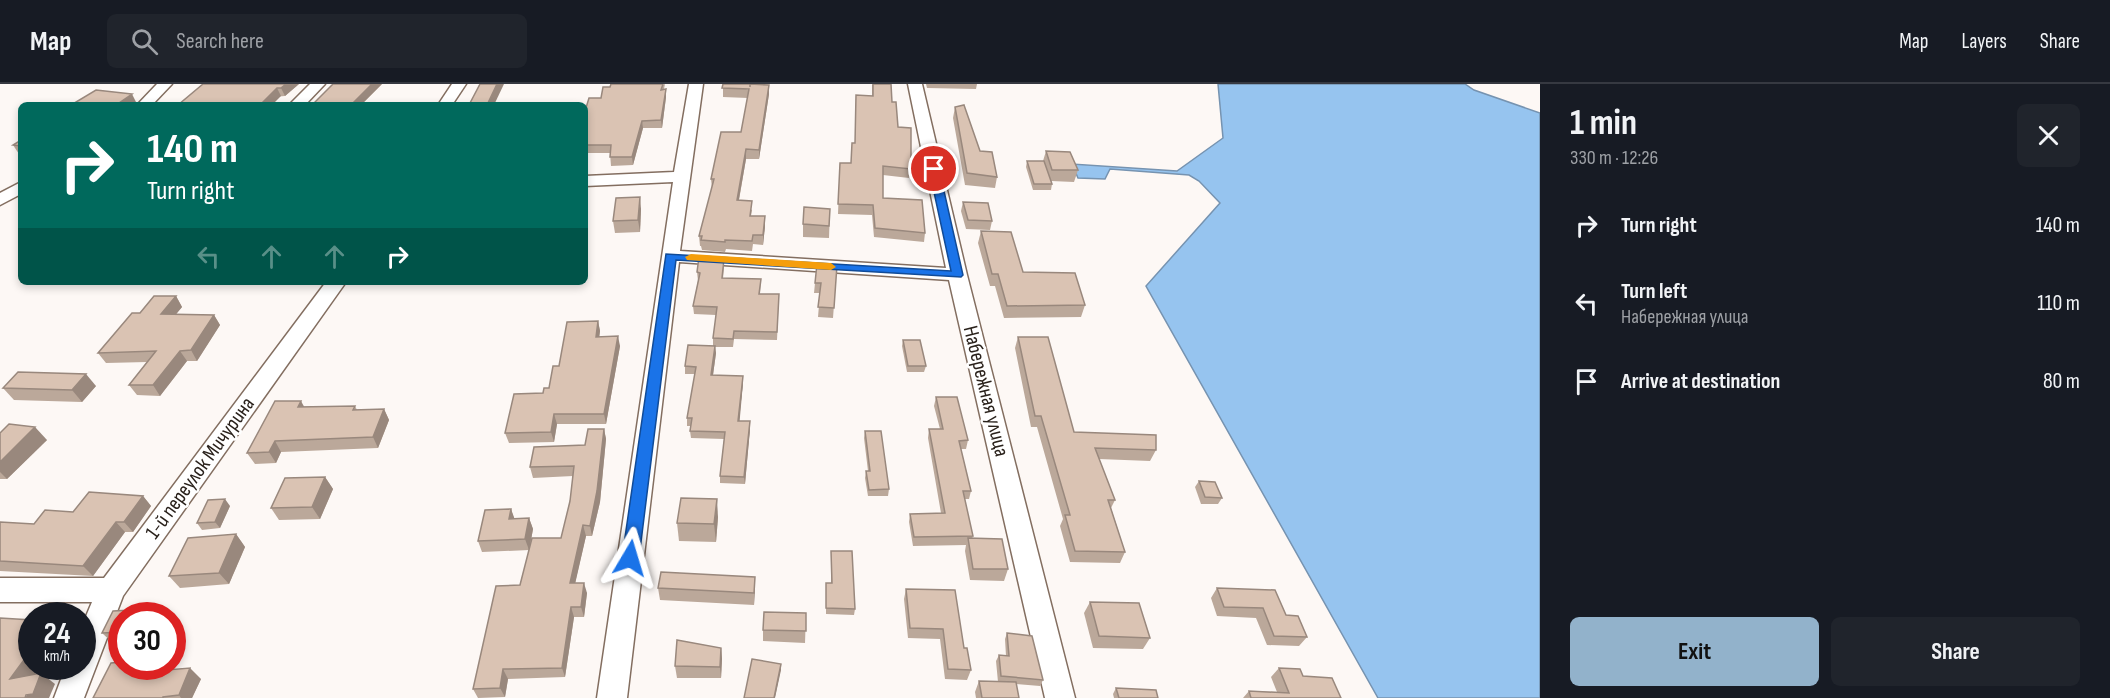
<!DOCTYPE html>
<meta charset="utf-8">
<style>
:root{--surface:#171b24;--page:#20242c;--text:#f1f3f6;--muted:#9ea1a6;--line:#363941;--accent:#92b2cb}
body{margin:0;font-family:"Sofia Sans Condensed",sans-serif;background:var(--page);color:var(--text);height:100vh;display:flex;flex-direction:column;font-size:22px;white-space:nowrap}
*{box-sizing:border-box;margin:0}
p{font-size:20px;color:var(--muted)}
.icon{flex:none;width:33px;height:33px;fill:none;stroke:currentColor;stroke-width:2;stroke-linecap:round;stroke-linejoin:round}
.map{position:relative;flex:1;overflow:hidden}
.drawer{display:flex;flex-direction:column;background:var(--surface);width:570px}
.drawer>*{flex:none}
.top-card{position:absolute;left:18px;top:18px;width:570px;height:183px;border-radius:9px;box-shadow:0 3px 9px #0003;background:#00695c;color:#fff;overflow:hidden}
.speed{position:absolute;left:18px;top:518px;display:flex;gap:12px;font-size:30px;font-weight:700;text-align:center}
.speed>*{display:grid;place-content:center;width:78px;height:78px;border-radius:50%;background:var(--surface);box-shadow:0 3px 9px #0003;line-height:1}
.speed small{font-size:15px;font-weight:400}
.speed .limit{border:9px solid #d22;background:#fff;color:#111}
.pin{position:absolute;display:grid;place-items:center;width:51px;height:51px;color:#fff;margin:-26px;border:3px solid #fff;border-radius:50%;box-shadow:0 2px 6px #0007}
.me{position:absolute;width:66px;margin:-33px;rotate:7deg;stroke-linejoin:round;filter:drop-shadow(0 0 4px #0008)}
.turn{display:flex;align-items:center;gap:21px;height:126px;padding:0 30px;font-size:27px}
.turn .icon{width:78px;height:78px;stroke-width:2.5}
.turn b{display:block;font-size:42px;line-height:51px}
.lanes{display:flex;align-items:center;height:57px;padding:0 30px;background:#0003;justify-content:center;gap:30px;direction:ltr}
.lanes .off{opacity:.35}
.round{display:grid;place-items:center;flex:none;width:63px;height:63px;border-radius:9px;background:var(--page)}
.summary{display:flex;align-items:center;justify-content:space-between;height:102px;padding:0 30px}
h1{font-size:36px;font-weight:700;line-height:45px}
.button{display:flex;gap:12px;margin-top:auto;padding:12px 30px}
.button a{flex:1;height:69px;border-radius:9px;background:var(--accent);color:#111;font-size:24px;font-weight:700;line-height:69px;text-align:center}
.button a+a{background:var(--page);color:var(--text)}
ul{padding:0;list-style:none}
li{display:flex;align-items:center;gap:18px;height:78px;padding:0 30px}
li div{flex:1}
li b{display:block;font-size:22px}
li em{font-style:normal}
header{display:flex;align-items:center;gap:36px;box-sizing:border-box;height:84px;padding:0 30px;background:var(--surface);border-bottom:2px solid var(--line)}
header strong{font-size:28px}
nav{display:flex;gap:33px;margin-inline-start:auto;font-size:21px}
.search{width:420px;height:54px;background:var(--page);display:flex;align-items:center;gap:15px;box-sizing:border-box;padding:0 21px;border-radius:9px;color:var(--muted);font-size:22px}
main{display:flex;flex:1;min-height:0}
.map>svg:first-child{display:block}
.water{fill:#96c4ef;stroke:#7693b0;stroke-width:1.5}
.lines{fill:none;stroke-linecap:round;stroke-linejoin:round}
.minor-casing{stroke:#836e60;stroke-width:3}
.minor{fill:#fff;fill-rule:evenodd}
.wall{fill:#bba89a}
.shaded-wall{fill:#99887d}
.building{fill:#dac3b3;stroke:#99887d;stroke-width:1.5}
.route{fill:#1a73e8;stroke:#114b97;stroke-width:1.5}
.slow{fill:#f59e0b}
.labels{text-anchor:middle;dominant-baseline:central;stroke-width:5;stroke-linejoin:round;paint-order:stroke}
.street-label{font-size:21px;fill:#2a221c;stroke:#fff}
</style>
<header>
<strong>Map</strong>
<div class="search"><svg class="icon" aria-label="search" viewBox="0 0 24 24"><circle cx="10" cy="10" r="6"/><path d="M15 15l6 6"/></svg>Search here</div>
<nav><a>Map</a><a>Layers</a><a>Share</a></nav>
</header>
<main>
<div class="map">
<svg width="1540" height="614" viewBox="0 0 1540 614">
<rect width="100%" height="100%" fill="#fdf8f5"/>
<path class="water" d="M1218 0H1465L1474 6 1540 29V614H1378L1146 202 1220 119 1199 97 1189 91 1110 85 1105 95 1078 94 1072 80 1177 87 1223 54Z"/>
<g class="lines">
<g class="minor-casing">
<g id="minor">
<path d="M157 0H172L152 21H137Z"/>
<path d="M310 0H325L305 21H289Z"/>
<path d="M452 0H466L452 21H438Z"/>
<path d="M689 0H703L680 167 946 184 908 0H922L967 191 1075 614H1045L949 196 679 178 627 614H597L673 98 585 102V92L674 88Z"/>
<path d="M21 98V110L0 121V109Z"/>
<path d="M326 198H346L123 512 84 614H54L66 582H82V542L92 518H0V494H104Z"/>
</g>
</g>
<use href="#minor" class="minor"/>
</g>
<g class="wall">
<path d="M299 0 285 12 178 21Z"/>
<path d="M382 0 361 21H315L314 19Z"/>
<path d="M665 0 664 5H666V13L662 44H643L633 81 611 82 610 69H585V27Z"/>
<path d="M723 0 769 10 759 75H746L739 116 752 126 751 132H765V142L763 161 753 160 752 167 726 165 725 168 702 166 701 162H700L699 152 712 104 711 95 741 48 748 14 723 13Z"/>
<path d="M872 0 892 18 898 43 911 85 909 94 883 91V114L925 149 924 158 874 153 872 131 838 130 840 79H851L852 59H855L856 11 872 12Z"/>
<path d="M926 0H977L976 5 927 4Z"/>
<path d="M955 23 980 67 997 93 995 104 965 101 953 34Z"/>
<path d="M21 56V71L19 70 13 61Z"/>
<path d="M1046 67 1078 86 1074 98 1051 97 1052 100 1051 106H1033L1026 83 1027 77H1043Z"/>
<path d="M963 118 992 137 990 146 966 145 961 127Z"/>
<path d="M641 125 640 148 615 149 613 137Z"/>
<path d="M830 125 829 154 803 153V140Z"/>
<path d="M981 147 1023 188 1085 221 1081 233 1004 234 995 202H990L978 159Z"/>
<path d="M837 181 833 234 818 233 820 209H814L815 199Z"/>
<path d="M724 183 723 195H761L760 210H779L777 256 734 255 733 263H715L716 269 713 291 743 299 739 337 750 345 745 400 720 399V392L724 355 691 354 690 347 691 342H687V334L695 290H685V282L713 262V254L716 231 694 230 693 222 698 197 697 188Z"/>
<path d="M176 212 182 223 176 230 214 231 220 241 197 277H187L160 312 137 311 129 301 147 278 106 279 98 269 140 229Z"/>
<path d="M598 237 600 247 599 253 620 262 606 340H557L554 358 509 359 505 349 543 309 549 304 559 282Z"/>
<path d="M1018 253 1074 348 1156 366 1150 377 1099 375 1115 416 1111 424 1125 468 1120 479 1070 478 1060 442 1063 435 1037 343H1031L1015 264Z"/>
<path d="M903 256 926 282 924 288H907L902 262Z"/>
<path d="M96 302 82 318 14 316 3 304Z"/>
<path d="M936 313 968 356 966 365H961L971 407 969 415H964L973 452 972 455 1008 485 1004 497 970 496 965 467 966 461 913 462 909 438 910 430 941 429 928 354 929 345H940L934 322Z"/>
<path d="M355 322 357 326 384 325 389 336 378 364 281 368 276 379 255 380 247 369 304 323Z"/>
<path d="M604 345 606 355 600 418 592 452H586L575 499 587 509 584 533H574L565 593 508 595 505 613 478 614 473 605 520 501 529 466 482 468 478 457 511 425 514 435 529 434 533 445 530 462 561 454 570 417 573 392 533 394 530 383 585 361Z"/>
<path d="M865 347 889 405 888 412H868L865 394 866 387H868L864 354Z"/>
<path d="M0 349 47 356 7 395H0Z"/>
<path d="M325 393 333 405 320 435 279 436 271 424Z"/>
<path d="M1199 397 1222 414 1218 420H1201L1195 403Z"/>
<path d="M143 412 151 422 133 448H125L93 492 0 487V438L34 440 73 428Z"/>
<path d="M230 422 220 444 202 446 197 439Z"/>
<path d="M718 433 716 458 679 457 677 439Z"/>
<path d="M236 450 245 463 229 500 180 504 169 492Z"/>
<path d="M831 467 855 525 854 531 826 530V499H831Z"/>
<path d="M755 493 754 521 660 516 658 504Z"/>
<path d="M1217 504 1286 531 1307 553 1299 562 1267 561 1256 534 1217 532 1211 514Z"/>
<path d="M906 505 964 564 971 586 967 596 945 595 940 555 908 554 904 515Z"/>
<path d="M1090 518 1150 554 1143 565 1093 564 1084 529Z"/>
<path d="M806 529 805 559 763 557V546Z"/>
<path d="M122 531V560H114L102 549Z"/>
<path d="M1007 549 1043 596 1040 602 1016 600 1019 614H976L975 608 979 597 998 598 996 577 999 571 1006 572 1005 555Z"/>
<path d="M721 564 722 575 721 594H677L675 582Z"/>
<path d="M122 582H155L160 586 201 595 192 614H93Z"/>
<path d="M1279 584 1303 592 1341 614H1243L1249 607 1277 608 1271 593Z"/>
<path d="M1116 604 1158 614H1114L1113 610Z"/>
</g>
<g class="shaded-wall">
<path d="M286 0H299L285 12 281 4Z"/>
<path d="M372 0H382L361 21H351Z"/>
<path d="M497 0H504L494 21H487Z"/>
<path d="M769 1V10L759 75V66Z"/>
<path d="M277 4 281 12 272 21H260Z"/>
<path d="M666 5V13L662 44 661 36Z"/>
<path d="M132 10 136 18 133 21H116Z"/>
<path d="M642 37 643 44 633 81 632 73Z"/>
<path d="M746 65V75L737 126V116Z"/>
<path d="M640 113 641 125 640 148 638 136Z"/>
<path d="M765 132V142L763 161V151Z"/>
<path d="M176 212 182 223 168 240 161 230Z"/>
<path d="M214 231 220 241 197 277 191 266Z"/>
<path d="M598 237 600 247 598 263 596 253Z"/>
<path d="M618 252 620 262 606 340 604 330Z"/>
<path d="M715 262 716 269 712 298 711 291Z"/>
<path d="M180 267 187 277 160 312 153 301Z"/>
<path d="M86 290 96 302 82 318 72 306Z"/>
<path d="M743 292V299L739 344 738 337Z"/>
<path d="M301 317 307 328 298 323Z"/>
<path d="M384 325 389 336 378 364 373 353Z"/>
<path d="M554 330 557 340 554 358 551 348Z"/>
<path d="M750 337V345L745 400 744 393Z"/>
<path d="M35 343 47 356 7 395 0 388V378Z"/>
<path d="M604 345 606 355 600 418 592 452 590 442Z"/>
<path d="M275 357 281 368 276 379 269 368Z"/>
<path d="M325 393 333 405 320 435 312 423Z"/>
<path d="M143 412 151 422 133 448 124 438Z"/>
<path d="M225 415 230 422 220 444 215 438Z"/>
<path d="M717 415 718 433 716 458 714 440Z"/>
<path d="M511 425 515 436 509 435Z"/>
<path d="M529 434 533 445 529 466 525 455Z"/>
<path d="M116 438 125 448 93 492 83 482Z"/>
<path d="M583 441 586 452 573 509 570 499Z"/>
<path d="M236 450 245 463 229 500 219 489Z"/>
<path d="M755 493V505L754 521V509Z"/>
<path d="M584 499 587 509 584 533 581 523Z"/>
<path d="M571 523 574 533 565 593 562 584Z"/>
<path d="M152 525 158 531H148Z"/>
<path d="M721 564 722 575 721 594 720 583Z"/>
<path d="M32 565V582H41L24 605 10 595Z"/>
<path d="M781 580V586L775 614H774Z"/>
<path d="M146 582H155L160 586 143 588Z"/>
<path d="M190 584 201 595 192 614H181L179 611Z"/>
<path d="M503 585 508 595 505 613 500 604Z"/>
<path d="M41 589 55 600 49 614H25Z"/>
</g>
<g class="building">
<path d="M203 0H286L281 4H277L260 21H178Z"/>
<path d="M333 0H372L351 21 314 19Z"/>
<path d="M480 0H497L487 21H469Z"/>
<path d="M611 0H663L661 6 666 5 661 36 642 37 632 73H610L611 61H585V27L589 14H601L603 3H610Z"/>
<path d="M723 0H750V3V0L769 1 759 66 746 65 737 116 752 117 750 132H765L763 151H753L752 157 725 156V158L701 156 702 152H699L714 95H711L721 48H741L749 5 722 4Z"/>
<path d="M873 0H891L892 18H896L898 43 911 44V85L883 82V114L922 116 925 149 875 144 873 121 838 120 840 79H851L852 59H855L856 11 873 12Z"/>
<path d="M96 6 132 10 116 21H71Z"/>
<path d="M964 21 980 67 992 68 997 93 967 89 955 23Z"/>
<path d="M21 56V62L13 61Z"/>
<path d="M1046 67 1070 68 1078 86H1052Z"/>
<path d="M1027 77H1044L1052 100H1034Z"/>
<path d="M640 113 638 136 613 137 616 114Z"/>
<path d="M963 118 988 119 992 137 968 136Z"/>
<path d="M804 123 830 125 829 142 803 140Z"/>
<path d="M981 147 1011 148 1023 188 1075 189 1085 221 1007 222 998 190H992Z"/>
<path d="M699 173 724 175 722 194 761 195 759 210H779L777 248 734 247 733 255 713 254 717 223 693 222 700 189 697 188Z"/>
<path d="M817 180 837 181 834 224 818 223 821 199H815Z"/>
<path d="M154 212H176L161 230 214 231 191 266 180 267 153 301H129L156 267 98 269 132 229H140Z"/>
<path d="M598 237 596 253 618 252 604 330H554L551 348 505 349 514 310 543 309 544 304H549L553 282H559L567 238Z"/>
<path d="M1018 253H1048L1074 348 1156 351V366L1095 364 1115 416H1108L1125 468 1075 467 1065 431H1070L1041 332H1035Z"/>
<path d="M903 256H920L926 282H908Z"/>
<path d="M688 261 715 262 711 291 743 292 738 337H750L744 393 720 392 725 348 690 347 692 334H687L696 283 685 282Z"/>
<path d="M18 288 86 290 72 306 3 304Z"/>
<path d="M936 313H957L968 356 959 357 971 407H963L973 452 914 453 910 430 945 429 929 345H943Z"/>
<path d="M275 317H301L298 323 355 322 353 326 384 325 373 353 275 357 269 368 247 369Z"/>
<path d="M9 340 35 343 0 378V349Z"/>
<path d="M588 345H604L597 407 590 442 583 441 570 499H584L581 523H571L562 584 503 585 500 604 473 605 496 502 520 501 532 454H561L570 417 574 382 530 383 534 363 585 361Z"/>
<path d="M865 347H881L889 405 869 406 866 387H870Z"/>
<path d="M325 393 312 423 271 424 285 394Z"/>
<path d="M1199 397 1215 398 1222 414 1205 413Z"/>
<path d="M89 408 143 412 124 438H116L83 482 0 477V438L34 440 45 426 73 428Z"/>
<path d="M681 414 717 415 714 440 677 439Z"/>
<path d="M225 415 215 438 197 439 208 416Z"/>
<path d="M511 425 509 435 529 434 525 455 478 457 485 426Z"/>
<path d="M236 450 219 489 169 492 188 454Z"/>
<path d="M968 454 1002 455 1008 485H973Z"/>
<path d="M831 467H852L855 525 826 524V499H832Z"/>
<path d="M661 488 755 493 754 509 658 504Z"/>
<path d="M1217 504 1275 506 1286 531 1298 532 1307 553 1274 552 1263 524 1224 523Z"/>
<path d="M906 505 955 506 964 564H967L971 586 948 585 943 545 910 544Z"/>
<path d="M1090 518 1139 519 1150 554 1099 552Z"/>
<path d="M152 525 148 531H122V548L102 549 113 527Z"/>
<path d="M764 528 806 529V547L763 546Z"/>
<path d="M0 534 32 536V565L10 595 41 589 33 610 26 611 25 614H0Z"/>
<path d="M1007 549 1032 552 1043 596 1001 592 999 571 1009 572Z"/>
<path d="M677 556 721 564 720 583 675 582Z"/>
<path d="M752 575 781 580 774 614H744Z"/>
<path d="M122 578V582H146L143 588 190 584 179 611 163 613V614H93L111 579Z"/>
<path d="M1279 584 1300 585 1303 592 1332 594 1341 614H1251L1249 607 1289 609Z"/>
<path d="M979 597 1016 598 1019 614H982Z"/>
<path d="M1116 604 1156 606 1158 614H1119Z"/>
</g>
<path class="route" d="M930 83 939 85 963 191 961 193 676 176 639 474 636 479 630 481 625 479 622 474 666 170 951 187 929 85Z"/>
<path class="slow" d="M691 170 831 179 836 183 831 186 687 176 685 173Z"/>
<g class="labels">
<g class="street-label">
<text transform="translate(986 307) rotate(76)">Набережная улица</text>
<text transform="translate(200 384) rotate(-54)">1-й переулок Мичурина</text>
</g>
</g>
</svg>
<div class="speed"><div>24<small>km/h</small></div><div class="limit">30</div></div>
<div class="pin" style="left:934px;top:85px;background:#d93025"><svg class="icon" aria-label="arrive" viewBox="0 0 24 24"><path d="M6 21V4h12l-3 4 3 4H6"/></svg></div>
<svg class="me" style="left:630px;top:474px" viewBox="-20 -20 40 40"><path d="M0-17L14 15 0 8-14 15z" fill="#1a73e8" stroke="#fff" stroke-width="4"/></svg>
<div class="top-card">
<div class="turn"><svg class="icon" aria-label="right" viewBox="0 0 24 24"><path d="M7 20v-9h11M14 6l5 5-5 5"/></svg><div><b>140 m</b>Turn right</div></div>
<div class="lanes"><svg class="icon off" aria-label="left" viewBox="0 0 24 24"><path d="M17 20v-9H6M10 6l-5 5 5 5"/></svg><svg class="icon off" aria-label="ahead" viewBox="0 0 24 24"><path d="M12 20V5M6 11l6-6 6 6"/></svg><svg class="icon off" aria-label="ahead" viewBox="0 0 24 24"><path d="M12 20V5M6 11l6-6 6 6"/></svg><svg class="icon" aria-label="right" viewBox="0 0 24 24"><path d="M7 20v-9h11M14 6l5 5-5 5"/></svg></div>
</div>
</div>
<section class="drawer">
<div class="summary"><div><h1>1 min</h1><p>330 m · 12:26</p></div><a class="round"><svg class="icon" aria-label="close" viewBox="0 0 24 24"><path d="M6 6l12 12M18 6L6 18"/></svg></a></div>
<ul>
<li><svg class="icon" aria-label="right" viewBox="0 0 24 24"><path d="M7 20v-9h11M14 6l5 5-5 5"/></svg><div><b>Turn right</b></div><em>140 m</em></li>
<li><svg class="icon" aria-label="left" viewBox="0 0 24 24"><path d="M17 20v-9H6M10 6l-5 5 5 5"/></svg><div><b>Turn left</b><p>Набережная улица</p></div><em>110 m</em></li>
<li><svg class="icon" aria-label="arrive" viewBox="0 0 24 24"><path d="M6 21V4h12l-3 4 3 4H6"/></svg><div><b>Arrive at destination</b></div><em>80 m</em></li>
</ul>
<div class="button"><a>Exit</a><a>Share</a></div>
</section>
</main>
